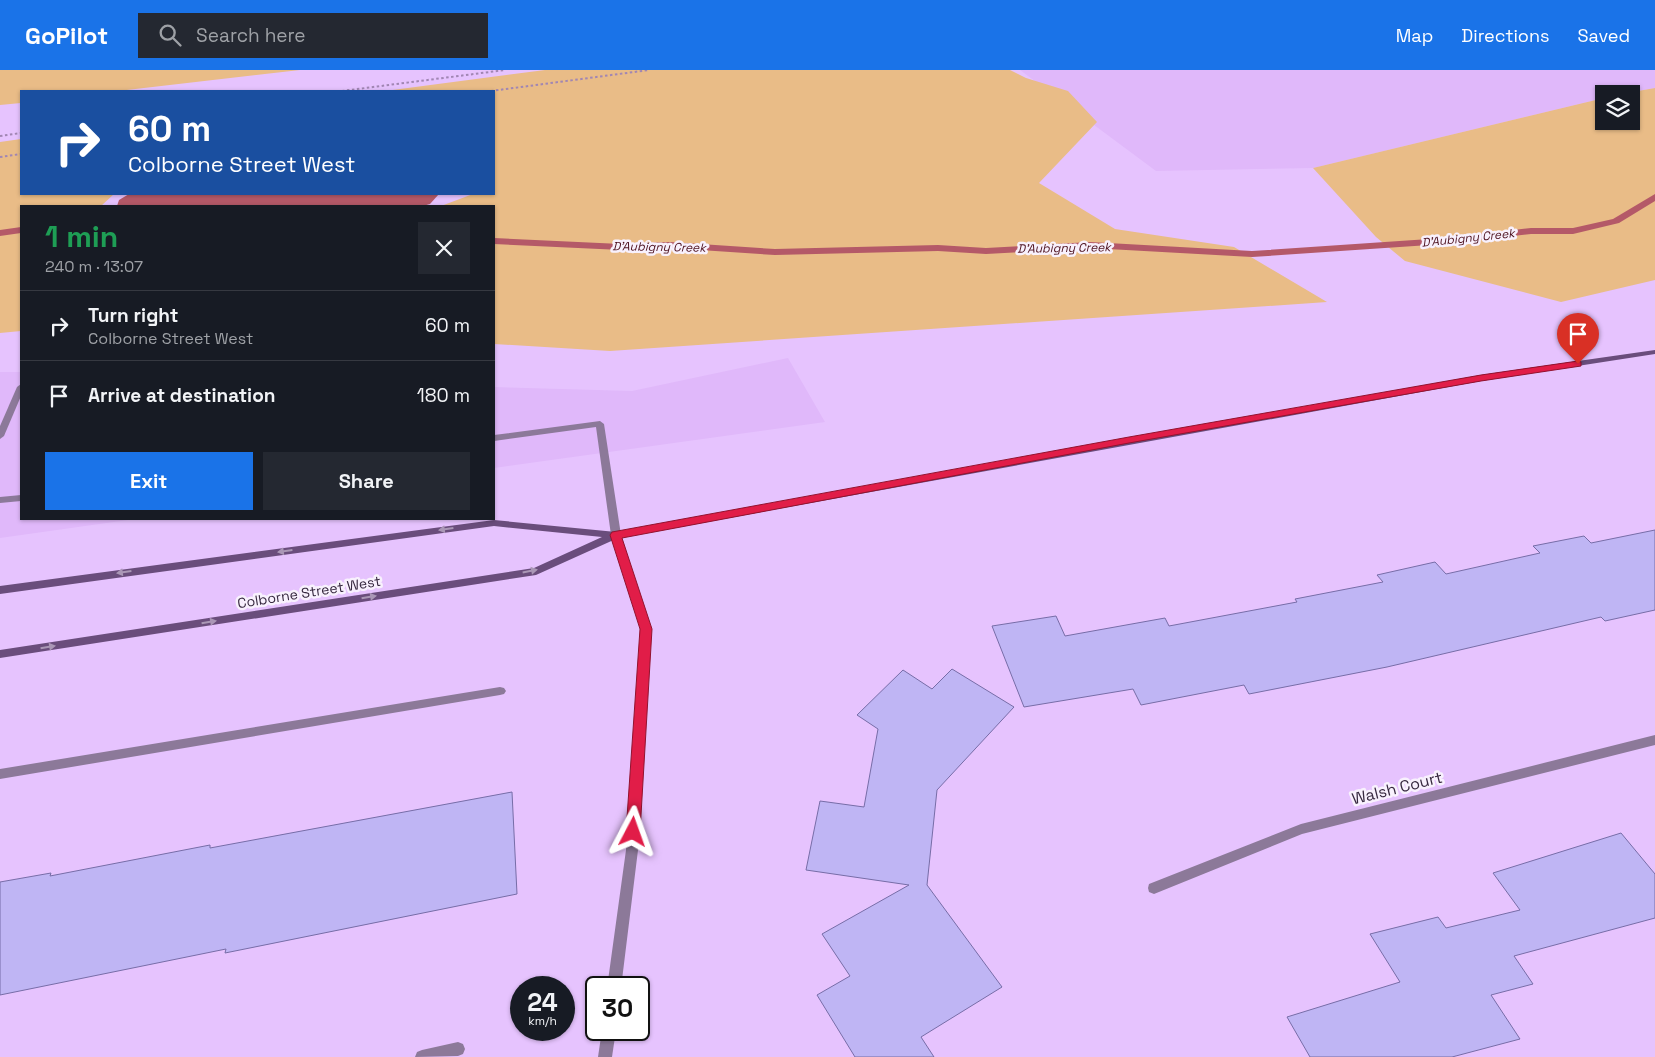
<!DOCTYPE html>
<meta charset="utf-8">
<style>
:root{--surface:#171b24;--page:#242831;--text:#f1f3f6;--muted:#9ea1a6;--line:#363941;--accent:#1a73e8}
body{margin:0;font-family:"Space Grotesk",sans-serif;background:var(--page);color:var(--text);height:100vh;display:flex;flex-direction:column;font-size:19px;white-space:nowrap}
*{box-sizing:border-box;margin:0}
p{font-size:16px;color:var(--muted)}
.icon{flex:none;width:28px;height:28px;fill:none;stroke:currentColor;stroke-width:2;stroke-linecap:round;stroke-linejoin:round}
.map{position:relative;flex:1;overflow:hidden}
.details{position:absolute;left:20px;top:135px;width:475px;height:315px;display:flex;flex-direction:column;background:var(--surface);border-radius:0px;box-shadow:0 1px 4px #0004}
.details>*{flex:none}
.banner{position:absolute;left:20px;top:20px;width:475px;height:105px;border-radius:0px;box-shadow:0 1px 4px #0004;background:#1a4fa0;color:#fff;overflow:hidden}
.tools{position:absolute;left:1595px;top:15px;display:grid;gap:10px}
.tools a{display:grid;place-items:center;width:45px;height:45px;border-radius:0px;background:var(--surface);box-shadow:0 1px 4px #0004;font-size:25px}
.speed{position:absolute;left:510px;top:906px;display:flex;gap:10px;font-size:25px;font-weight:700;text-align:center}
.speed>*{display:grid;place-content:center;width:65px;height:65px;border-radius:50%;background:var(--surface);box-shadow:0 1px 4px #0004;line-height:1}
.speed small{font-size:12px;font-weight:400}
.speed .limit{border:2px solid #111;border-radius:8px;background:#fff;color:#111}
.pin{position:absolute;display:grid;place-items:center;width:42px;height:42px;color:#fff;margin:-51px -21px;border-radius:50% 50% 50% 0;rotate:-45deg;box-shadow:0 0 5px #0007}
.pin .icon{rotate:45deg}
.me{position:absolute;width:55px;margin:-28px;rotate:4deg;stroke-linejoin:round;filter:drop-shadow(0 0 4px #0008)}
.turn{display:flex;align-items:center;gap:18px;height:105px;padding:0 25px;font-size:22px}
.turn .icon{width:65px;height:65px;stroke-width:2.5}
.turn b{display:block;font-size:35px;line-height:42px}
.round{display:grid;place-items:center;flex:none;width:52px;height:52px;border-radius:0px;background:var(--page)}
.head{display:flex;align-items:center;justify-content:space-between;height:85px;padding:0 25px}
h1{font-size:30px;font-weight:600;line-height:38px;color:#1e9e55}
.primary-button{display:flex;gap:10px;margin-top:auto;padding:10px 25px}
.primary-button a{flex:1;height:58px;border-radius:0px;background:var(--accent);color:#fff;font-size:20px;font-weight:600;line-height:58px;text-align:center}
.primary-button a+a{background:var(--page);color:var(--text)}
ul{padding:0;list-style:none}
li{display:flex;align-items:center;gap:15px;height:70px;padding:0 25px;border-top:1px solid var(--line)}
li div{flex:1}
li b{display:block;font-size:19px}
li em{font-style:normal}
header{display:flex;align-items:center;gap:30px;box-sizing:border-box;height:70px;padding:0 25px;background:var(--accent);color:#fff}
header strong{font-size:24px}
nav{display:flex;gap:28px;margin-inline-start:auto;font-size:18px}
.search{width:350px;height:45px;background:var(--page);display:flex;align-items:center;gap:12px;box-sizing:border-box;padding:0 18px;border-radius:0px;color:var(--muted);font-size:19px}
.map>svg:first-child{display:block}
.built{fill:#e0b8fa}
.green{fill:#e9bc87}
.water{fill:#b45968}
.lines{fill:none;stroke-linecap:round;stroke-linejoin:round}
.stream{fill:#b45968;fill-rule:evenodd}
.building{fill:#bfb5f4;stroke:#776da7}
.path{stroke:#a186b3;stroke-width:2;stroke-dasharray:2.5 2.5;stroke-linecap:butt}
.service{fill:#8c7999;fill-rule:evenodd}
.minor{fill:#8c7999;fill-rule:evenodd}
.secondary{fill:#6a4d7c;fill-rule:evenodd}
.oneway{fill:#aa97b6}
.route{fill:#e11d48;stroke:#92132f}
.labels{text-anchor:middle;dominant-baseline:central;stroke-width:5;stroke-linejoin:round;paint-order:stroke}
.far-water-label{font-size:12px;font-style:italic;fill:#4c101e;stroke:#f8f1fd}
.street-label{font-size:14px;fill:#36283f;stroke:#f8f1fd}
.near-street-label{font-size:16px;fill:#36283f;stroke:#f8f1fd}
</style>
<header>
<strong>GoPilot</strong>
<div class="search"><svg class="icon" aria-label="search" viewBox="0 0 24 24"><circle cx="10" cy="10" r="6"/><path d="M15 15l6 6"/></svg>Search here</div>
<nav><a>Map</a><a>Directions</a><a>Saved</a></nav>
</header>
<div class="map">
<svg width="1655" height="987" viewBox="0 0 1655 987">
<rect width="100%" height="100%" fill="#e6c3fe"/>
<g class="built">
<path d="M1020 0H1655V18L1621 24H1604V28L1313 98 1156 101Z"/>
<path d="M788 288 825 352 494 398V317L632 321Z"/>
<path d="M0 302H21V449H135L0 468Z"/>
</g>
<g class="green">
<path d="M0 0H300L118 21H21V33L0 35Z"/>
<path d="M545 0H1010L1026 8 1068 21 1097 52 1039 113 1115 159 1234 177 1327 232 610 281 494 274V136H441L473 124H494V21H385Z"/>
<path d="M1655 18V210L1561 232 1405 191 1376 167 1313 98 1604 28V51H1631V24H1621Z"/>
<path d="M21 69V124H114L101 136H21V261L0 263V72Z"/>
</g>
<path class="water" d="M129 124H439L430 134 423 136H117L119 130Z"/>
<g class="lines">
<g class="stream">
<path d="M1655 124V131L1619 153 1573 164H1531L1444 174 1252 187 1090 178 986 184 938 181 775 185 670 178 621 180 494 174V168L621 174 670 172 775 179 938 175 986 178 1090 172 1252 181 1444 168 1531 158H1573L1613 149Z"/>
<path d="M21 157V163L0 166V160Z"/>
</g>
</g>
<g class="building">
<path d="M1655 460V540L1605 551 1601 547 1387 597 1249 624 1244 615 1141 635 1133 619 1024 637 992 556 1056 546 1065 566 1165 548 1169 556 1297 532 1295 529 1383 512 1377 505 1435 492 1446 504 1540 483 1533 476 1584 466 1591 473Z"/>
<path d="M952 599 1014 637 937 720 927 815 1002 917 921 967 934 987H855L817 925 850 906 822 864 909 815 806 800 820 731 864 737 878 659 857 645 903 600 932 619Z"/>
<path d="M512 722 517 824 225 883 226 879 0 925V812L51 803 50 806 210 775V778Z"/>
<path d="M1621 763 1655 804V848L1514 886 1533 914 1491 925 1520 969 1452 987H1310L1287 947 1400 912 1370 864 1438 847 1446 858 1520 840 1493 803Z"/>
</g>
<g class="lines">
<g class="path">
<path d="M342 21 505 0"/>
<path d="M491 21 649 0"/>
<path d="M0 66 21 63"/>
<path d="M0 87 21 84"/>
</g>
<g class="service">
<path d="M21 314V326L4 366 0 369V356L17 317Z"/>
<path d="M600 351 604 354 621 465 616 468 611 465 596 357 494 371V365Z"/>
<path d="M21 425V431L0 433V427Z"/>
<path d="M500 617 504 618 506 621 504 624 500 625 0 709V699Z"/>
<path d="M458 972 463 974 465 979 463 984 458 986 415 987 417 982 422 980Z"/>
</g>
<g class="minor">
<path d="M616 462 621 465 651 559 638 780 621 918H607L626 780 641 559 611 465Z"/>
<path d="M1655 665V675L1302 764 1154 824 1149 822 1148 818 1149 814 1301 754Z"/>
<path d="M602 960H616L612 987H598Z"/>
</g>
<path class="secondary" d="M1655 280V284L1481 311 618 468 536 505 0 588V580L534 498 602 467 494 456 0 524V516L494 450 616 462 1481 305Z"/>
</g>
<defs><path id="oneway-solid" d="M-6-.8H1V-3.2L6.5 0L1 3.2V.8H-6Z" transform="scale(1.25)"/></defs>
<g class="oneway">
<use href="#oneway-solid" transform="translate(446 459) rotate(172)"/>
<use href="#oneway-solid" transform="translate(285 481) rotate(172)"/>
<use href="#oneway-solid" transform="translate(530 501) rotate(-11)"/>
<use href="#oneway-solid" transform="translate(124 502) rotate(172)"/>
<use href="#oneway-solid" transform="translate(369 527) rotate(-9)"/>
<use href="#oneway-solid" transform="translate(209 552) rotate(-9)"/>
<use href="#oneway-solid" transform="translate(48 577) rotate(-9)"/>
</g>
<path class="route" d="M1578 291 1581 292V296L1481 311 1129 373 622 468 652 559 640 762 638 766 633 768 628 766 626 762 640 559 610 465 612 462 1129 367 1481 305Z"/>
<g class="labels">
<g class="far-water-label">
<text transform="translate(1468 168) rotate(-6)">D'Aubigny Creek</text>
<text transform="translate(659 177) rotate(1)">D'Aubigny Creek</text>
<text transform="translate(1064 178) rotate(-1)">D'Aubigny Creek</text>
</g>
<g class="street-label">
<text transform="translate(309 522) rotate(-9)">Colborne Street West</text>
</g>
<g class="near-street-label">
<text transform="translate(1397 718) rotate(-14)">Walsh Court</text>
</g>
</g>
</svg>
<div class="tools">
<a><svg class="icon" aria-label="layers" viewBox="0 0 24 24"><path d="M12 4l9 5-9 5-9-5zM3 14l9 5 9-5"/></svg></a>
</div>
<div class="speed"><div>24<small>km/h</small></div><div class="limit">30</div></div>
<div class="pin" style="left:1578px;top:294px;background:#d93025"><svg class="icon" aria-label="arrive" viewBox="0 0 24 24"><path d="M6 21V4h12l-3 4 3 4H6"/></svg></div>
<svg class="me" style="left:633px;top:762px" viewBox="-20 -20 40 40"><path d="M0-17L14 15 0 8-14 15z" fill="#e11d48" stroke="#fff" stroke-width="4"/></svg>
<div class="banner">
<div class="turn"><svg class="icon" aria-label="right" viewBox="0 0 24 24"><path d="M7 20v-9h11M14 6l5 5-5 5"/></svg><div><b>60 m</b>Colborne Street West</div></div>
</div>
<section class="details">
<div class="head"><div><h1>1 min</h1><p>240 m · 13:07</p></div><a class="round"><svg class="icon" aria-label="close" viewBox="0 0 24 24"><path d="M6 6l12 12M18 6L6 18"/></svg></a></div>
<ul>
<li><svg class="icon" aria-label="right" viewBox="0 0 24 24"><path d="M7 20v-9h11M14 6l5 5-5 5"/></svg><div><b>Turn right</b><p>Colborne Street West</p></div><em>60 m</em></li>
<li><svg class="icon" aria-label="arrive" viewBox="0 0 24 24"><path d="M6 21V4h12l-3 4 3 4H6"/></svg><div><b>Arrive at destination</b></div><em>180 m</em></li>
</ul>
<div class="primary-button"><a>Exit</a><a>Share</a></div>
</section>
</div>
